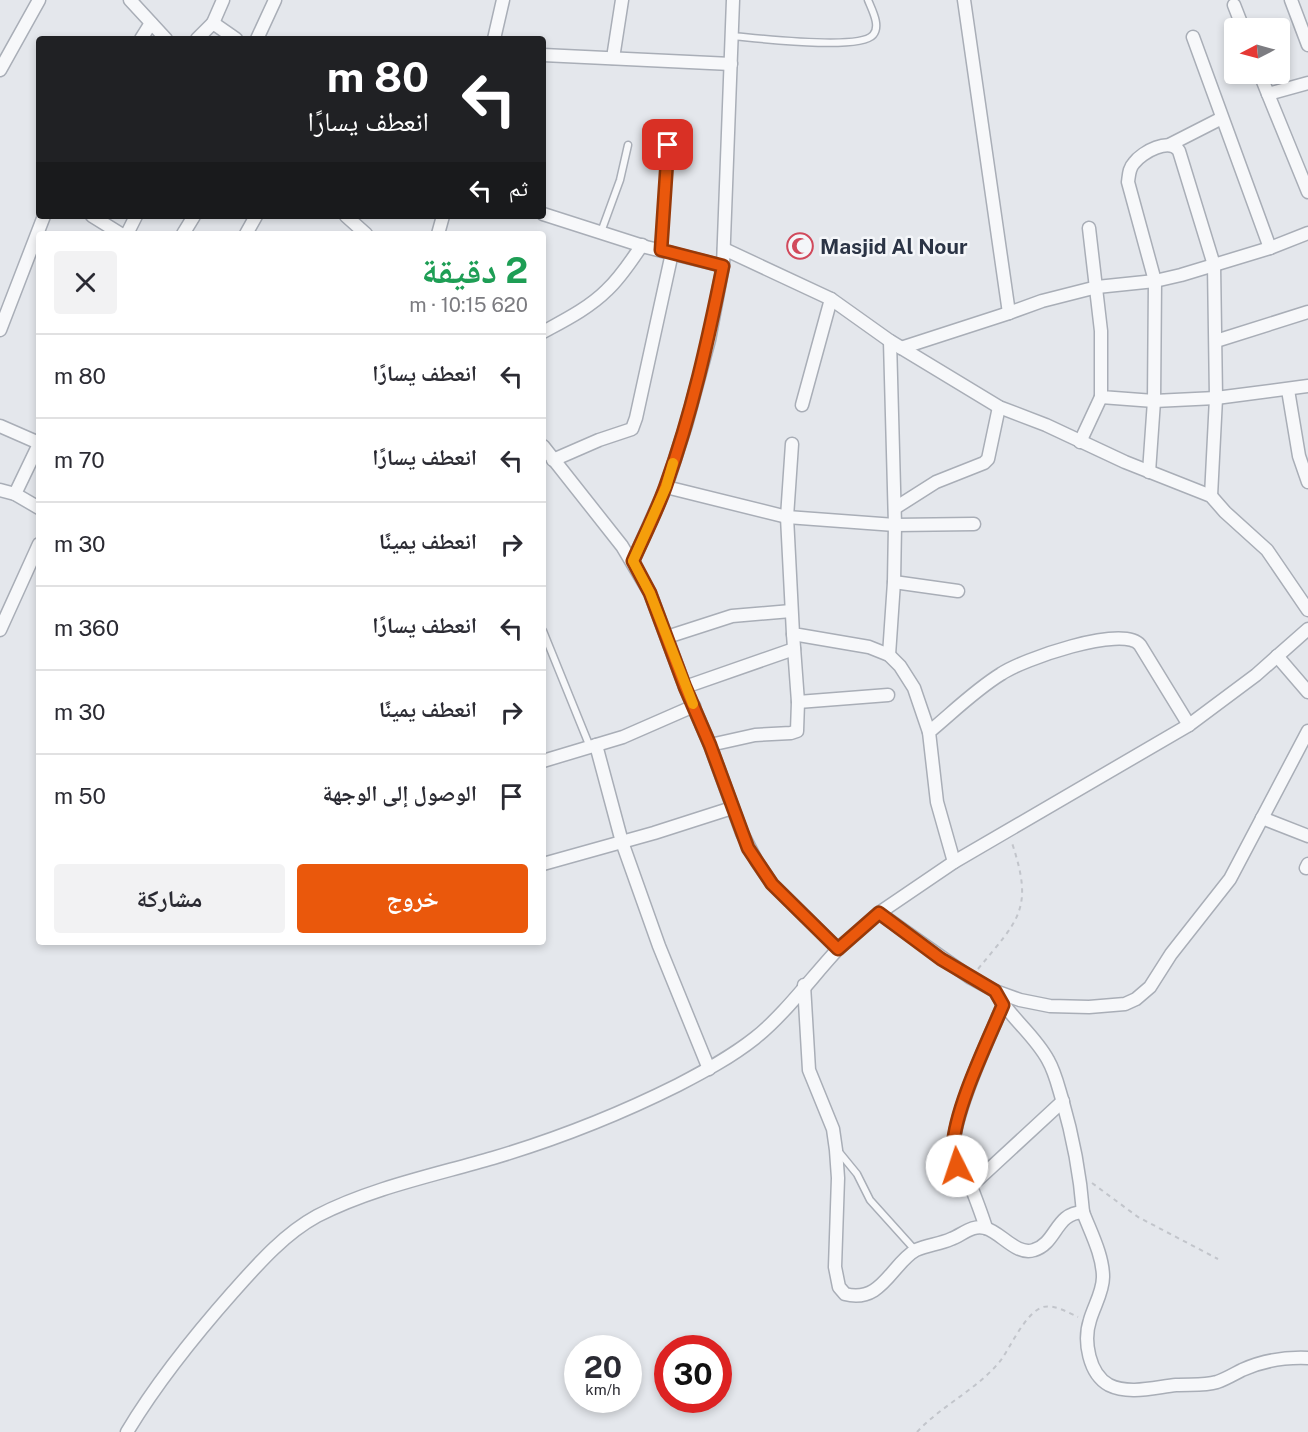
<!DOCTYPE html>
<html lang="ar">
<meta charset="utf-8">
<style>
:root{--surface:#fff;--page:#f2f2f3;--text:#2b2b33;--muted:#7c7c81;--line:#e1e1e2;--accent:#ea580c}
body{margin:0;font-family:"Public Sans","Noto Naskh Arabic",sans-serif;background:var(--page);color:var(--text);direction:rtl;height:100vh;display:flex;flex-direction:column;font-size:22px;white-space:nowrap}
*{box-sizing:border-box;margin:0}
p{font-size:20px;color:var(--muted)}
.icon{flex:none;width:33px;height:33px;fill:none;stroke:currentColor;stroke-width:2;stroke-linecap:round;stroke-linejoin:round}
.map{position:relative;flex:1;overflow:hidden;direction:ltr}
.drawer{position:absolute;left:36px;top:231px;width:510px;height:714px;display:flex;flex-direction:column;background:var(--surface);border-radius:6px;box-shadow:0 3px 9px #0003;direction:rtl}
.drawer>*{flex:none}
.guide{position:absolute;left:36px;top:36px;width:510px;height:183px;border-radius:6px;box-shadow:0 3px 9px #0003;direction:rtl;background:#202124;color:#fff;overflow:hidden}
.needle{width:39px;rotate:264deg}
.fabs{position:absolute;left:1224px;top:18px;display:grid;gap:12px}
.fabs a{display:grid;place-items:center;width:66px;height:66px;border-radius:6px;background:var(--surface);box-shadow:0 3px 9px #0003;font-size:30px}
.speed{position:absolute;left:564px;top:1335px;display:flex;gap:12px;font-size:30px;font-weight:700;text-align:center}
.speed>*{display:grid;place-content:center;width:78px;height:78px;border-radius:50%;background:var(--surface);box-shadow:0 3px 9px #0003;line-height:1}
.speed small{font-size:15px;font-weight:400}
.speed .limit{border:9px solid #d22;background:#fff;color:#111}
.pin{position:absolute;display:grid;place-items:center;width:51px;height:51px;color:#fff;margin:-26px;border-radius:12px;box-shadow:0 3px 9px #0006}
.me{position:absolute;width:66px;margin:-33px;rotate:356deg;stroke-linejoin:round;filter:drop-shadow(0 0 4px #0008)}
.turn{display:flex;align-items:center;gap:21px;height:126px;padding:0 18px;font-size:27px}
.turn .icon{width:78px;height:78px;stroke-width:2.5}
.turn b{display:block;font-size:42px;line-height:51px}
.then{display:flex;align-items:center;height:57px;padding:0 18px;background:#0003;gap:12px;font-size:22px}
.round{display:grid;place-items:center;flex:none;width:63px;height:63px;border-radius:6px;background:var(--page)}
.headline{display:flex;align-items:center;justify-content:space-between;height:102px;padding:0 18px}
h1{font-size:36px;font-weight:700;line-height:45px;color:#1e9e55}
.cta{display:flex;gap:12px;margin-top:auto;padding:12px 18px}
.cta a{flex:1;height:69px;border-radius:6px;background:var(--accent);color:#fff;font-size:24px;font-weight:700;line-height:69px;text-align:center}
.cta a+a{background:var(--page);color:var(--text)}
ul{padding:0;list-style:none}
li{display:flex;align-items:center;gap:18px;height:84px;padding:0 18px;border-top:2px solid var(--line)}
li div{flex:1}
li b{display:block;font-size:22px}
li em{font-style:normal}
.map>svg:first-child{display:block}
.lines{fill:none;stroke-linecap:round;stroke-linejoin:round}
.service-casing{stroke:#a9aeb7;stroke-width:9}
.minor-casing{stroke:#a9aeb7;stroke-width:15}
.path{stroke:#c2c5cb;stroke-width:2;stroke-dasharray:4.5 4.5;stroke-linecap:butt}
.service{stroke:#f7f8fa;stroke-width:6}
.minor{stroke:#f7f8fa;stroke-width:12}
.route-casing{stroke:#983908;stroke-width:15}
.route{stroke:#ea580c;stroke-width:10}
.slow{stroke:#f59e0b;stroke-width:10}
.labels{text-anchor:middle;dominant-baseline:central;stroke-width:5;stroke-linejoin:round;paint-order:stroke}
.poi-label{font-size:21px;font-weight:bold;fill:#2b3445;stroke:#f4f6f9;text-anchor:start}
</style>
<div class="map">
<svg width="1308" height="1432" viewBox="0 0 1308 1432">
<rect width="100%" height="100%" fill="#e4e7ec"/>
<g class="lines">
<g class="service-casing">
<g id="service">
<path d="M732 36C756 38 859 51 873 35 881 26 872 10 868 0"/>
<path d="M601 232 620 180 628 145"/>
<path d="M661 250 670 124"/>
<path d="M543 631 590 747"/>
<path d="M839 1152 857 1174 870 1200 915 1250"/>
</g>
</g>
<g class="minor-casing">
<g id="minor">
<path d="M130 0 166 39"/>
<path d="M964 0 1009 313 1042 301 1097 287 1155 281 1181 275 1270 248 1308 233"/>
<path d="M1291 0 1308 45"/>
<path d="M1234 5 1243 28"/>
<path d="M213 23 223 0"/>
<path d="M1193 37 1270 248"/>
<path d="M141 39 151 23"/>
<path d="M197 39 213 23 236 39"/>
<path d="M257 39 275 0"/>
<path d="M494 39 503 0"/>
<path d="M543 55 731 64"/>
<path d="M613 58 622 0"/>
<path d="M0 70 39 0"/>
<path d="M1260 74 1268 94 1308 83"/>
<path d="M1268 94 1308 192"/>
<path d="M1171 144 1222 118"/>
<path d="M543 214 646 247 723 266"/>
<path d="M92 216 121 234"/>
<path d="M346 216 366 234"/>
<path d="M1089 228 1101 331V397L1154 401 1216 398 1308 386"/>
<path d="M127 234 136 216"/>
<path d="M183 234 194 216"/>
<path d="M246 234 256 216"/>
<path d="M438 234 443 216"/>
<path d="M724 249 831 299 890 341 999 407 1046 425 1125 462 1211 496 1225 512 1267 550 1308 610"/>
<path d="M0 330 44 216"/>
<path d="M543 332C565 320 589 308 607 290 621 277 631 261 642 245"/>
<path d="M1216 341 1308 312"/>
<path d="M901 348 1009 313"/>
<path d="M1288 390 1299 456 1308 482"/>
<path d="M802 405 831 299"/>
<path d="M0 426 39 443"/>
<path d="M1080 442 1101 397"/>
<path d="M792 444 787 517 793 634 869 647 889 655 900 666 914 688 929 732"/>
<path d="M543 446 622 546 650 593 685 687 710 745 742 833 757 862 772 884 838 949 879 913 954 862 1189 725 1256 675 1308 629"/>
<path d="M553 460 599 440 632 429 636 418 672 253"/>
<path d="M1149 472 1154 401 1155 281 1128 182C1129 175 1129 168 1134 163 1142 152 1170 137 1179 151L1214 265 1216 398 1211 496"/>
<path d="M666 487 787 517 895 525 974 524"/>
<path d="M0 490 15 494 39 508"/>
<path d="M15 494 39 444"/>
<path d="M895 508 936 482 984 463 988 459 999 407"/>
<path d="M633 561 666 487 686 425 709 340 723 266 733 0"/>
<path d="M894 582 958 591"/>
<path d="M0 630 39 544"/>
<path d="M667 637 732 616 791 611"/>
<path d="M889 655 894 582 895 525 890 341"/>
<path d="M1277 656 1308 692"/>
<path d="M685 687 794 649"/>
<path d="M798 702 888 695"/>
<path d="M596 745 622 842 659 946 709 1069"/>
<path d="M710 745 755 735 791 733 797 731 798 702 793 634"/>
<path d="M543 761 623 737 694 706"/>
<path d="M1262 818 1308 836"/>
<path d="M954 862 937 802 929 732C952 713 975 690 1001 674 1021 660 1123 624 1140 645L1189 725"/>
<path d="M543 864 654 833 732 808"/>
<path d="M1306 868 1308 864"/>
<path d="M879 913 971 978 995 991 1020 1000 1050 1006 1089 1007 1125 1004 1136 999 1150 987 1171 954 1230 879 1308 731"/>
<path d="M804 985 809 1070 833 1129 836 1150 838 1178 835 1267 839 1287 845 1294C882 1304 892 1263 916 1250 927 1245 940 1244 951 1239 962 1235 973 1224 985 1228 1001 1232 1016 1256 1034 1250 1057 1243 1055 1213 1083 1212 1090 1231 1103 1255 1103 1277 1103 1292 1094 1306 1090 1320 1083 1341 1089 1374 1109 1385 1129 1395 1156 1387 1176 1385 1190 1384 1204 1386 1217 1382 1226 1379 1234 1374 1242 1370 1264 1360 1284 1357 1308 1358"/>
<path d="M995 991C1009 1017 1034 1034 1048 1060 1055 1072 1058 1086 1062 1099 1073 1137 1080 1173 1083 1212"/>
<path d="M971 1186 1063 1101"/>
<path d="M986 1228C982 1215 977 1202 972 1189 966 1176 956 1167 954 1152 949 1123 990 1036 1003 1005"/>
<path d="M127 1432C157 1382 195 1335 233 1292 258 1264 284 1234 317 1216 371 1188 435 1175 493 1158 557 1139 618 1115 678 1085 705 1071 731 1057 755 1038 784 1015 812 977 838 949"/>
</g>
</g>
<g class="path">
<path d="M978 969C1019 919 1034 909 1012 843"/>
<path d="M1092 1183 1138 1217 1218 1259"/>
<path d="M917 1432C942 1405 978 1389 1001 1360 1011 1346 1026 1312 1043 1307 1054 1304 1069 1313 1078 1317"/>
</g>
<use href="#service" class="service"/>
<use href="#minor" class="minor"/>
</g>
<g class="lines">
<g class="route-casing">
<path id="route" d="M668 145 661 250 723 266C708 340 692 413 666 485 657 511 644 536 633 561L650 593 685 687 710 745 748 848 772 884 838 949 879 913 941 959 995 991 1003 1005C987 1043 955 1108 953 1147 953 1153 955 1160 957 1166"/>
</g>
<use href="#route" class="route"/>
<path class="slow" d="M673 463 666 487 633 561 650 593 693 704"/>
</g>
<defs>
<g id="mosque-ring" transform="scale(1.35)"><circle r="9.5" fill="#f4f6f9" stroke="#d1495b" stroke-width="1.5"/><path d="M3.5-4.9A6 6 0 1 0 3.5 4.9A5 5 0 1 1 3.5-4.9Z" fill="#d1495b"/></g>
</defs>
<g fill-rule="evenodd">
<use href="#mosque-ring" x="800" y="246"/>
</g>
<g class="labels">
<g class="poi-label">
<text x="820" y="246">Masjid Al Nour</text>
</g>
</g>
</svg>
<div class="fabs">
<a><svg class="needle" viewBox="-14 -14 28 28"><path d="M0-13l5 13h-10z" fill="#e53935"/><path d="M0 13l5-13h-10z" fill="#7c7c81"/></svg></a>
</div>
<div class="speed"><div>20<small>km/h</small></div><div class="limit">30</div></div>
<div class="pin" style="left:668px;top:145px;background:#d93025"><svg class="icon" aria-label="arrive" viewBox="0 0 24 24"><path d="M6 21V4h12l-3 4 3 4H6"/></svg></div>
<svg class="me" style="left:957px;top:1166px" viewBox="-20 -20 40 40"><circle r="19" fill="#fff"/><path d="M0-13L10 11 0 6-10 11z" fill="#ea580c"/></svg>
<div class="guide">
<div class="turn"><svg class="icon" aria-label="left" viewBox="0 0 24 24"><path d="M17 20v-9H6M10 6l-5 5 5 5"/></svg><div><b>80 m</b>انعطف يسارًا</div></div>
<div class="then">ثم<svg class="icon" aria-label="left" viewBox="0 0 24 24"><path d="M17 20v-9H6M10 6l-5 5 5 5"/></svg></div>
</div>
<section class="drawer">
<div class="headline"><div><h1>2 دقيقة</h1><p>620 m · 10:15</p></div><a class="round"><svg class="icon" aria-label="close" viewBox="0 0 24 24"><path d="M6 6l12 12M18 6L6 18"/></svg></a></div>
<ul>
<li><svg class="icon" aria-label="left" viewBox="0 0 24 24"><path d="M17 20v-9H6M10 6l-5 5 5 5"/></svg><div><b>انعطف يسارًا</b></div><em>80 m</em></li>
<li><svg class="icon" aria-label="left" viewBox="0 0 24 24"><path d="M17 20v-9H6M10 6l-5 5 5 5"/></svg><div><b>انعطف يسارًا</b></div><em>70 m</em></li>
<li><svg class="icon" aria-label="right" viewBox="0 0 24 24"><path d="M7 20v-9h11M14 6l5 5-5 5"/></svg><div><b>انعطف يمينًا</b></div><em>30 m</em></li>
<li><svg class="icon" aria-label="left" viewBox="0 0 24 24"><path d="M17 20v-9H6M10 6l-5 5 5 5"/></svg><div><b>انعطف يسارًا</b></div><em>360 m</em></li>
<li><svg class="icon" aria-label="right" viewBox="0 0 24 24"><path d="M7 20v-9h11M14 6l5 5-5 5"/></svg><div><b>انعطف يمينًا</b></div><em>30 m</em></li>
<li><svg class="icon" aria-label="arrive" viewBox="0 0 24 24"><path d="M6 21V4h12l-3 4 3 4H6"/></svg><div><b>الوصول إلى الوجهة</b></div><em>50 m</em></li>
</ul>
<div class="cta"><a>خروج</a><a>مشاركة</a></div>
</section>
</div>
